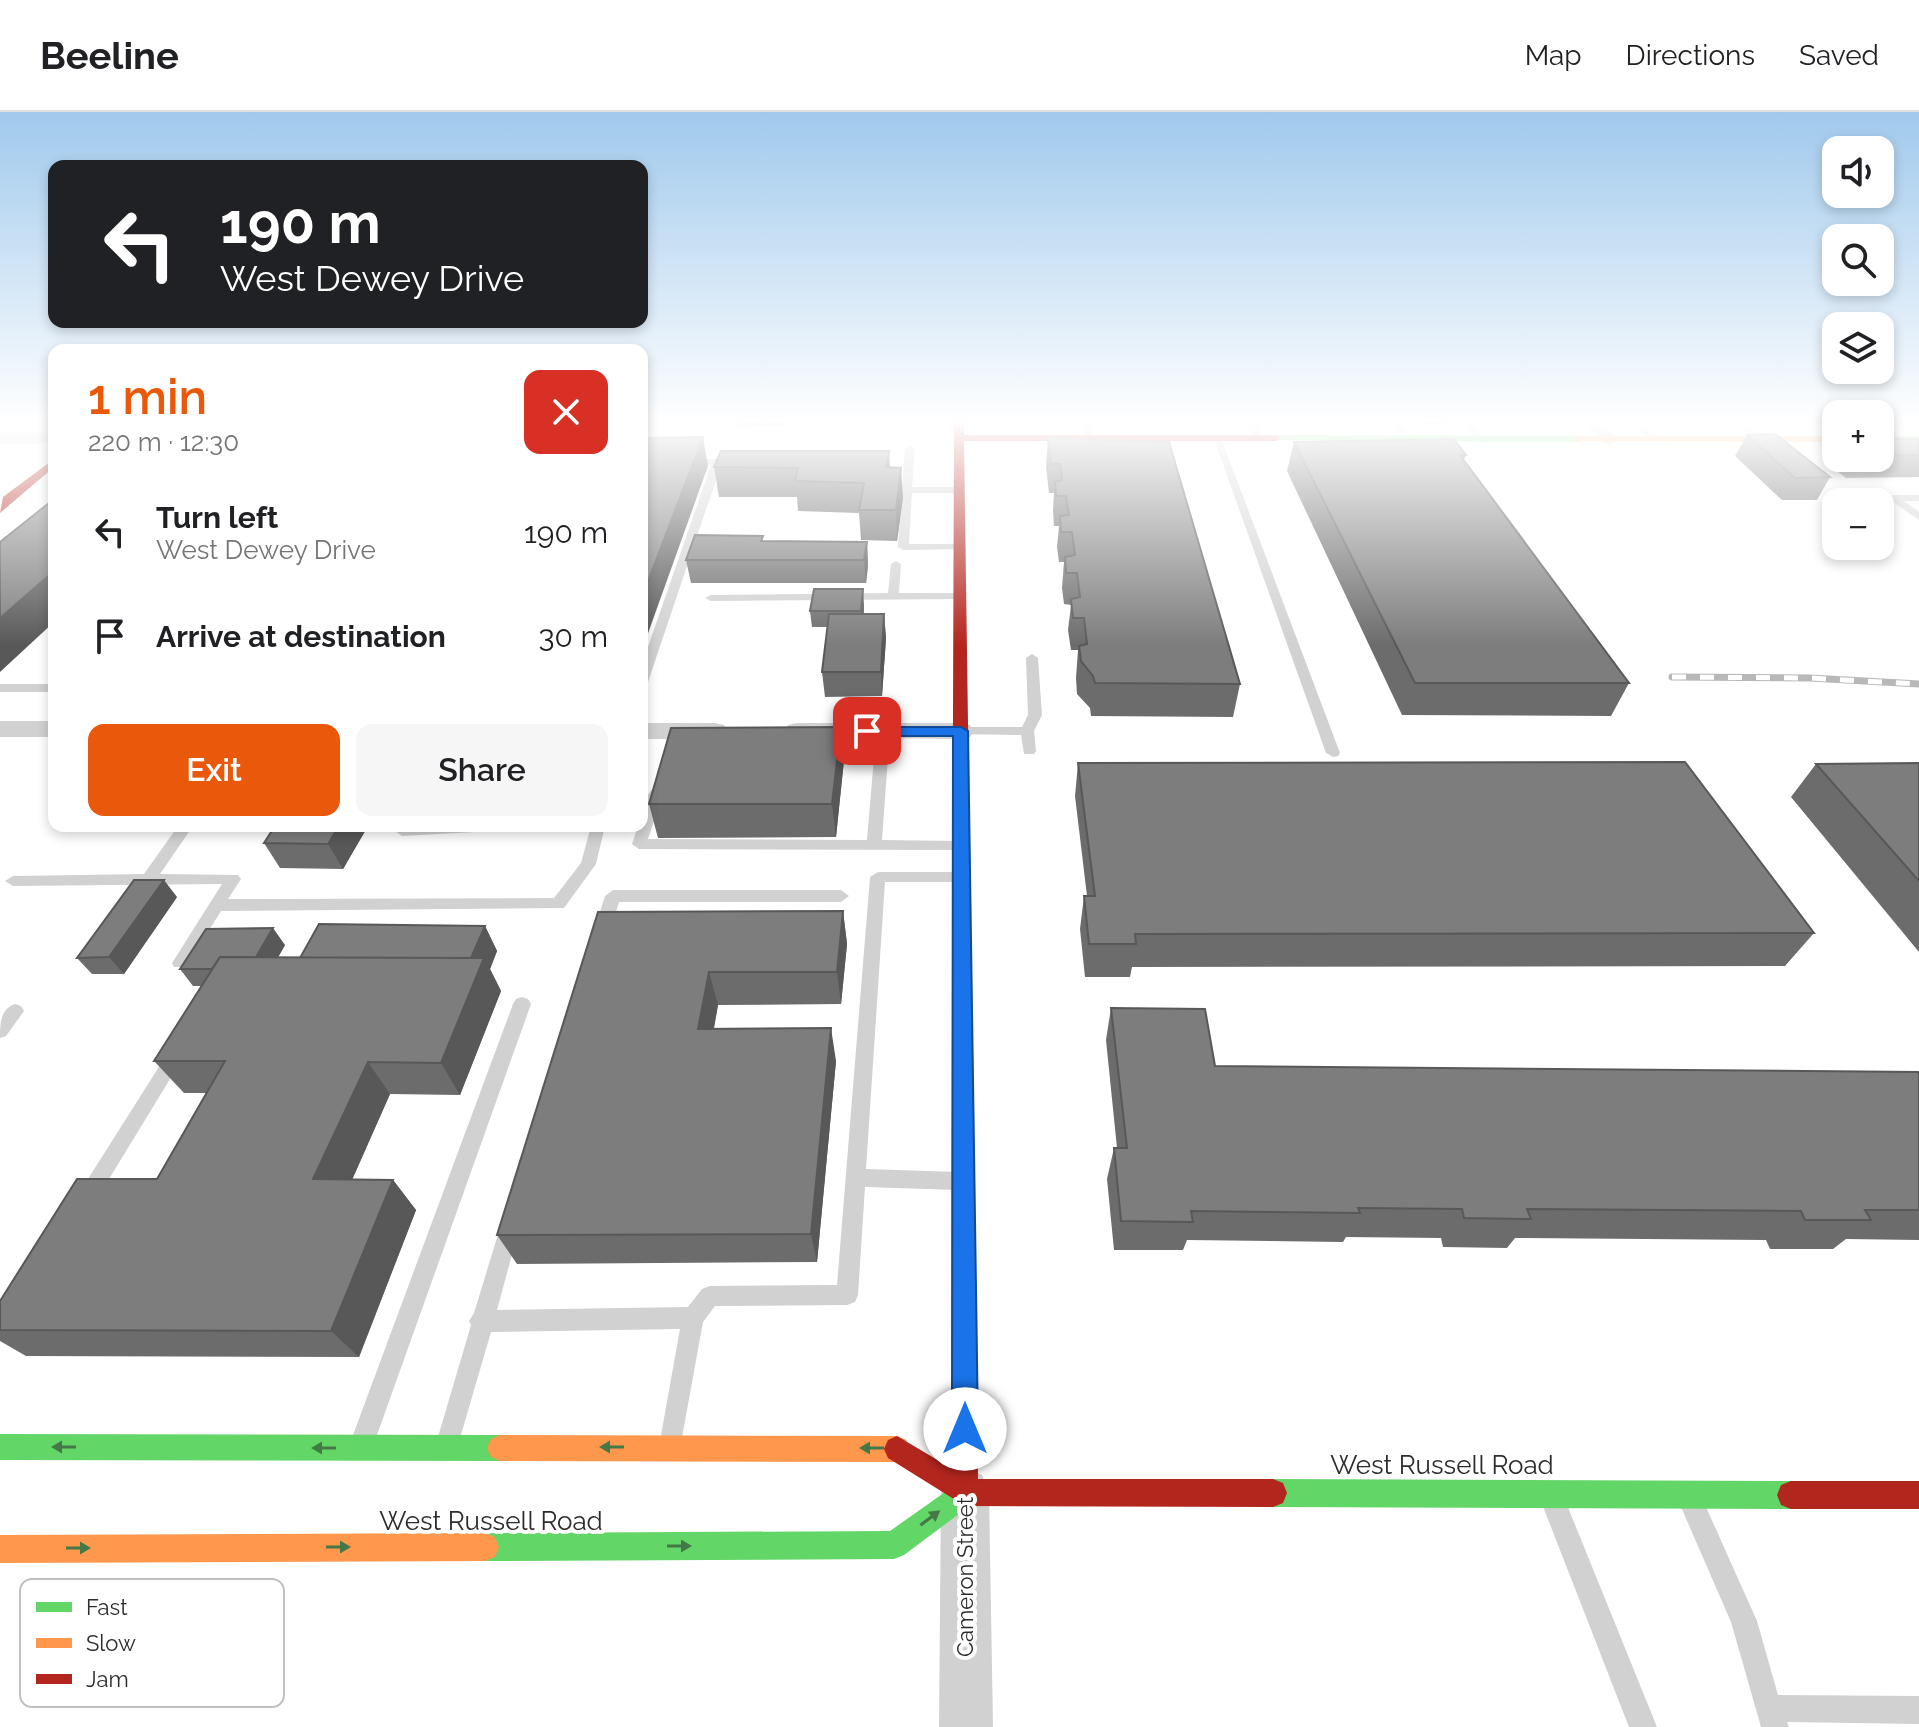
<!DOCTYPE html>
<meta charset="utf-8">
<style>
:root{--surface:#fff;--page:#f6f6f6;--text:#202124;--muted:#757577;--line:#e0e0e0;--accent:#ea580c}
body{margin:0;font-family:Raleway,sans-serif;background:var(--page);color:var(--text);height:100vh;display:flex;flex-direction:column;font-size:30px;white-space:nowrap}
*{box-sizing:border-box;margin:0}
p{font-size:26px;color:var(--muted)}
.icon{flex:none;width:44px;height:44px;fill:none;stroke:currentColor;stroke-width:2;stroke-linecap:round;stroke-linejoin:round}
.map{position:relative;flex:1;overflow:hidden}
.details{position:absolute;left:48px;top:232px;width:600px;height:488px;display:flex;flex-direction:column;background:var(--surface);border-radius:16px;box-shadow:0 4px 12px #0003}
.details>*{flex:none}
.banner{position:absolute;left:48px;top:48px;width:600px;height:168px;border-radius:16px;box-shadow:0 4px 12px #0003;background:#202124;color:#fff;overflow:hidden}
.tools{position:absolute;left:1822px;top:24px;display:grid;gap:16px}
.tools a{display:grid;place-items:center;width:72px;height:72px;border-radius:16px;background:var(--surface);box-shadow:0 4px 12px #0003;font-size:40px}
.pin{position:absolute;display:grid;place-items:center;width:68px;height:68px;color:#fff;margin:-34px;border-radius:16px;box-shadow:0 4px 12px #0006}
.me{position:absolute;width:88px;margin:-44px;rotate:0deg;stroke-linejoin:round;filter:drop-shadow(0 0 6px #0008)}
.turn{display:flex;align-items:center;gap:28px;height:168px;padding:0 40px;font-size:36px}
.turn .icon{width:104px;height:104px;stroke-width:2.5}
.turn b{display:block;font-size:56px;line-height:68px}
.round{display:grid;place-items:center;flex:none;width:84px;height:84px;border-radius:16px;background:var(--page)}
.head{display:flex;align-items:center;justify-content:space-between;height:136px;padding:0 40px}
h1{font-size:48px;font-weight:600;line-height:60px;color:var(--accent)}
.cta{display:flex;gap:16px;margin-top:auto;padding:16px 40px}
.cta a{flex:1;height:92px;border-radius:16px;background:var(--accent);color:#fff;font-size:32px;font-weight:600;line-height:92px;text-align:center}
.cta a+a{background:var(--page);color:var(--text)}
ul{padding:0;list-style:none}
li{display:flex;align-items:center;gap:24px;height:104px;padding:0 40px}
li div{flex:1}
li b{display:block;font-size:30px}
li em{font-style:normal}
header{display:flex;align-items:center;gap:48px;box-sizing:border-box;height:112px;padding:0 40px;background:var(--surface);border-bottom:2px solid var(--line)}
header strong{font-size:38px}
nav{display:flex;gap:44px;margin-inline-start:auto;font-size:28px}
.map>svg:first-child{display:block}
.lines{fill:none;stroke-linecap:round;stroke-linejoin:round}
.lane{fill:#d1d1d1;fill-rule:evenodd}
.street{fill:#d1d1d1;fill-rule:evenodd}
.fast{fill:#63d668;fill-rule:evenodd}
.slow{fill:#ff974d;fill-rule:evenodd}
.jam{fill:#b3261e;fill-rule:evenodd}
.rail-casing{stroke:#b8b8b8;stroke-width:7}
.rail{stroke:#fff;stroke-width:5;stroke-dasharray:14;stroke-linecap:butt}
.wall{fill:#6c6c6c}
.shaded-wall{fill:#585858}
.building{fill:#7d7d7d;stroke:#585858;stroke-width:2}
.oneway{fill:#457847}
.route{fill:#1a73e8;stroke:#114b97;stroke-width:2}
.labels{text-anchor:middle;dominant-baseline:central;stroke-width:8;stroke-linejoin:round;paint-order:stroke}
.street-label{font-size:22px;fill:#2c2c2c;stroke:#fff}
.near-street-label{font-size:26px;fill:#2c2c2c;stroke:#fff}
.key{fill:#fff;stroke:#c0c0c0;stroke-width:2}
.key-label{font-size:22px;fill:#2c2c2c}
</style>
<header>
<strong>Beeline</strong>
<nav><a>Map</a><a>Directions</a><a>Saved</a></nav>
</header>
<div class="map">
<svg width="1919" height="1615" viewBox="0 0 1919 1615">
<rect width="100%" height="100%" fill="#fff"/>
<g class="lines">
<g class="lane">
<path d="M0 307H39L35 310 0 312Z"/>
<path d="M1082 307H1090L1093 328 1085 326Z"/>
<path d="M1111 307H1177L1173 310H1115Z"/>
<path d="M1415 307V311L1402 313 1407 319 1402 322 1393 314H1256L1264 326 1259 329 1256 328 1245 311 1250 308Z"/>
<path d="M1497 307H1553L1549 310 1474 313 1485 327 1480 330 1462 311 1467 308Z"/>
<path d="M1629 307H1638L1658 325V329H1652Z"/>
<path d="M1751 307H1763L1749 314 1763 325V329H1757L1738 313Z"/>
<path d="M1880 310 1903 325V329H1897L1880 317Z"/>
<path d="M1213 324 1221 326 1340 641 1338 644 1333 645 1326 641Z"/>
<path d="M910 334 915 337 912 375H959L964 378 959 381H912L909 432H960L965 435 964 437 903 438 898 435 905 337Z"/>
<path d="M688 347H717L722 350 648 570 642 574V552L711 353 685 352V348Z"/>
<path d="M1894 383H1919V389H1904L1919 400V408L1890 388V384Z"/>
<path d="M896 449 901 452 899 481H960L966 484 960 487 711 489 705 486 711 483 888 481 891 452Z"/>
<path d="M1032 542 1038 546 1042 603 1034 619 1036 639 1034 642H1024L1021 623 956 622V616L961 615H1022L1028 603 1026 546Z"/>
<rect x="0" y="572" width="54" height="8"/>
<path d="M881 641 888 645 882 728 960 729 965 730 967 734 965 738 639 737 632 732 638 714H642C642 701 644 680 657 674L664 679 648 727 867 728 874 645Z"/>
<path d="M178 714H193L160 762 238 763 241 767 228 787 554 786 581 751 591 714H605L596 752 564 796 221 799 186 855H174L172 851 222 772 13 774 5 769 13 764 144 762Z"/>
<path d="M397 714H500L493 719 402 724 395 719Z"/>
<path d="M878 760H960L968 765 960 770H885L866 1057 958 1060 965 1063 968 1069 965 1075 958 1078 865 1075 858 1183 855 1190 847 1193 715 1194 703 1210 681 1331 673 1335 665 1331 661 1323 680 1217 491 1220 458 1333 450 1337 442 1333 438 1325 471 1213 469 1209 474 1201 503 1106 510 1104 517 1106 520 1113 497 1198 688 1195 702 1177 710 1174 837 1173 870 765Z"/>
<path d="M613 778H841L849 784 841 790H619L610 819 602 825 594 819 605 784Z"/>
<path d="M522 885 528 887 531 892 377 1323 373 1331 365 1335 357 1331 353 1323 513 892 516 887Z"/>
<path d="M15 892 21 894 24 899 6 924 0 926C0 912 0 897 15 892Z"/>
<path d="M175 937 181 939 184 944 181 949 95 1090 88 1093 81 1090 78 1084 81 1078 169 939Z"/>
<path d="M1693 1383 1702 1386 1757 1509 1778 1583 1919 1584V1612L1787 1610 1789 1615H1761L1731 1510 1681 1395 1684 1386Z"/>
<path d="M1556 1385 1565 1388 1657 1615H1629L1544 1397 1547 1388Z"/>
</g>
<g class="street">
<path d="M1581 307H1600L1619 327 1610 333 1603 331Z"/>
<path d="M54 319V331L0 332V320Z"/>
<rect x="0" y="609" width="54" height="16"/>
<path d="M642 611H715L724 613 728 619 724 625 715 627H642Z"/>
<path d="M797 611H961L970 613 974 619 970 625 961 627 788 625 784 619 788 613Z"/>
<path d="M965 1356 982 1363 989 1380 993 1615H939L941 1380 948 1363Z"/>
</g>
<g class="fast">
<path d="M1276 323 1579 324 1584 327 1579 330 1272 328 1271 326Z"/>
<rect x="1880" y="324" width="39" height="6"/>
<path d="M962 885 969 888 972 893 977 1266 973 1275 964 1279 955 1275 951 1266 952 893 955 888Z"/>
<path d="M0 1322 500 1323 509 1327 513 1336 509 1345 500 1349 0 1348Z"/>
<path d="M965 1366 975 1370 979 1380 975 1390 904 1443 894 1447 485 1449 475 1445 471 1435 475 1425 485 1421 890 1419Z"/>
<path d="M1273 1367 1791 1369 1801 1373 1805 1383 1801 1393 1791 1397 1273 1395 1263 1391 1259 1381 1263 1371Z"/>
</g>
<g class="slow">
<path d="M1579 324H1836V330L1575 329V325Z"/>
<path d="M500 1323 897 1324 906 1328 910 1337 906 1346 897 1350 500 1349 491 1345 487 1336 491 1327Z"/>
<path d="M485 1421 495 1425 499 1435 495 1445 485 1449 0 1451V1423Z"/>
</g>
<g class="jam">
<path d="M954 307H964V323H1276L1281 326 1276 329H964L972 893 969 898H955L952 893Z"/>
<path d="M54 347V355L0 401 3 385Z"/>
<path d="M964 1253 973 1257 977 1266 978 1367H1273L1283 1371 1287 1381 1283 1391 1273 1395 965 1394 888 1346 884 1337 888 1328 897 1324 951 1356V1266L955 1257Z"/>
<path d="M1791 1369H1919V1397H1791L1781 1393 1777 1383 1781 1373Z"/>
</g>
<g class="rail-casing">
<path id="rail" d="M1672 565 1810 566 1919 572"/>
</g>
<use href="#rail" class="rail"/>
</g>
<g class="wall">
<path d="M736 307H788L787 314 737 315Z"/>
<path d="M1203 307H1228V311H1205Z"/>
<path d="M1419 307H1449L1447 312H1423Z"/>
<path d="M1643 307H1717V309L1645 308Z"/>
<path d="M1784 307H1836V310H1788Z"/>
<path d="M1747 323 1830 365 1817 388H1782L1735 344Z"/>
<path d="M1048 326 1240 572 1233 605 1091 604 1090 596 1077 582 1076 566 1078 538H1071L1068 518 1071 493 1064 492 1062 476 1064 450H1059L1057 435 1059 414H1054L1053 399 1054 381H1049L1046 355Z"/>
<path d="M1880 327H1919V365L1846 366 1824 349 1836 330V346H1880Z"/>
<path d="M1294 330 1466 343 1464 348 1629 571 1611 604 1402 603 1287 359Z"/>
<path d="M714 355H890L903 385 897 429 861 428 859 401 798 399 797 385H719Z"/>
<path d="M764 429 867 430 868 453 866 471H691L686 448Z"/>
<path d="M864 493V502H884L886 526 882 584 825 585 822 560 828 515H812L810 499Z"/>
<path d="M844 648 836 725 658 726 649 692Z"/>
<path d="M1078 651 1814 821 1785 854 1132 855 1130 865H1085L1080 817 1084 784H1087L1075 684Z"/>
<path d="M1919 651V840L1791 685 1816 652Z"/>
<path d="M275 714H368L343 757 280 756 264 731Z"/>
<path d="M177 785 124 862H92L77 846Z"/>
<path d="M843 799 847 832 841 892 718 893 714 917 836 949 817 1150 517 1152 497 1123 598 800Z"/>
<path d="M485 814 497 839 490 857 501 879 460 983 390 982 352 1068H393L416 1098 359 1245 26 1244 0 1229V1189L157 1067 207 981H184L154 949 202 874H193L180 857 285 833 278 845 300 846Z"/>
<path d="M1111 896 1215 954 1919 962V1128L1846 1127 1833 1137H1770L1766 1128 1515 1126 1507 1136 1443 1135 1441 1126 1346 1125 1343 1130 1187 1128 1183 1138H1114L1107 1067 1114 1036H1117L1106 928Z"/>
</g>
<g class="shaded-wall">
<path d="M703 325 708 354 642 538V485Z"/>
<path d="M889 339 891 368 886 355Z"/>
<path d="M901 356 903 385 897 429 896 398Z"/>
<path d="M867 430 868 453 866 471 864 448Z"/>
<path d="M54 459V510L0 560V506Z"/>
<path d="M863 477 864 493 862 515 861 499Z"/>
<path d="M884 502 886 526 882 584 881 560Z"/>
<path d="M841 615 844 648 836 725 832 692Z"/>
<path d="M339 714H368L343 757 328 732Z"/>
<path d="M164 768 177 785 124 862 109 845Z"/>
<path d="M843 799 847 832 841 892 837 860Z"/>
<path d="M485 814 497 839 490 857 501 879 460 983 441 951 468 854Z"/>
<path d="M273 816 285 833 262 874 250 857Z"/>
<path d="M709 860 718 893 707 949 698 917Z"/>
<path d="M831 916 836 949 817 1150 811 1122Z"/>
<path d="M368 950 390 982 339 1097 313 1067Z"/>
<path d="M393 1068 416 1098 359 1245 331 1219Z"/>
</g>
<g class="building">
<path d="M1775 322 1830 365 1795 366 1747 323Z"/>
<path d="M703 325 642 485V326Z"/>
<path d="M1048 326 1169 330 1240 572 1095 571 1093 564 1081 549 1079 534 1087 532 1084 506H1073L1071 487 1080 485 1077 461H1066L1065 445 1075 443 1072 420H1061L1060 404 1069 403 1066 384H1056L1055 370 1062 368 1060 352H1051Z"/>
<path d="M1454 327 1466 343H1460L1629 571H1415L1294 330Z"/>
<path d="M1880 327H1919V343L1880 344Z"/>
<path d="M721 339H889L886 355 901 356 896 398H859L864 371 795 369 798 356 714 355Z"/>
<path d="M54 387V459L0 506V430Z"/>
<path d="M695 423 763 424 761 429 867 430 864 448H686Z"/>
<path d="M814 477H863L861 499H810Z"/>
<path d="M829 502H884L881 560H822Z"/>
<path d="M841 615 832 692H649L671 616Z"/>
<path d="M1685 650 1814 821 1135 822 1136 832H1089L1084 784H1095L1078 651Z"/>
<path d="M1919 651V769L1816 652Z"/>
<path d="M275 714H339L328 732 264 731Z"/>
<path d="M134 768H164L109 845 77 846Z"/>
<path d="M843 799 837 860H709L698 917 831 916 811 1122 497 1123 598 800Z"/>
<path d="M319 812 485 814 471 846H300Z"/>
<path d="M273 816 256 845H220L212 857H180L206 817Z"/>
<path d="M220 845 484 846 441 951 368 950 313 1067 393 1068 331 1219 0 1218V1189L77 1067H157L225 949H154Z"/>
<path d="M1111 896 1205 897 1215 954 1918 960 1919 962V1098H1865L1871 1108H1805L1801 1099 1527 1097 1531 1107 1464 1106 1462 1097 1358 1096 1360 1101 1191 1099 1193 1110 1121 1109 1114 1036H1127Z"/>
</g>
<defs><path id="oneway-solid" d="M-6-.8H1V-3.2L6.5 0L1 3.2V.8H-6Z" transform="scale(2)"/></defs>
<g class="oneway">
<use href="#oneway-solid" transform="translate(64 1335) rotate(-180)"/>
<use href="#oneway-solid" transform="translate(612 1335) rotate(-180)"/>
<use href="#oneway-solid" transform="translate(324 1336) rotate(-180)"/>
<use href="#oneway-solid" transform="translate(872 1336) rotate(-180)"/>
<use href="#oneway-solid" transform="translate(930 1406) rotate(-37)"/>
<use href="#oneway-solid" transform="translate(679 1434)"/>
<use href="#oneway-solid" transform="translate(338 1435)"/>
<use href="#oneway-solid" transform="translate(78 1436)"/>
</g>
<linearGradient id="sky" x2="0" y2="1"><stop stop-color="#a0c9ec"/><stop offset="0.58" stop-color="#fff"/><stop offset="1" stop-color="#fff" stop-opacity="0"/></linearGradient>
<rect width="1919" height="533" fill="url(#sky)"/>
<path class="route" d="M961 615 968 619 978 1317 974 1327 965 1331 955 1327 952 1317 953 624H867L859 619 867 615Z"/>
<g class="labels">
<g class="street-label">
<text transform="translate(965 1465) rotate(-90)">Cameron Street</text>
</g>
<g class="near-street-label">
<text x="1442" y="1353">West Russell Road</text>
<text x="491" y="1409">West Russell Road</text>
</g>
</g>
<rect x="20" y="1467" width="264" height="128" rx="12" class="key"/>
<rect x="36" y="1490" width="36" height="10" fill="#63d668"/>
<rect x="36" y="1526" width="36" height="10" fill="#ff974d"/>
<rect x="36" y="1562" width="36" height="10" fill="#b3261e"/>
<g class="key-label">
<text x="86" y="1503">Fast</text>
<text x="86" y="1539">Slow</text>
<text x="86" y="1575">Jam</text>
</g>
</svg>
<div class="tools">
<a><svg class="icon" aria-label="sound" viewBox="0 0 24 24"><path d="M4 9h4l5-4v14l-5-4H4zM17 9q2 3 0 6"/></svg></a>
<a><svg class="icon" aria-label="search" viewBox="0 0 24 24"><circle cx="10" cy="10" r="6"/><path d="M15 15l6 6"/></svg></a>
<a><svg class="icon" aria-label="layers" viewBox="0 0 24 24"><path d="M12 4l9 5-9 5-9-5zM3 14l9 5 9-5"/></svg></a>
<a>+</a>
<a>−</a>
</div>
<div class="pin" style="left:867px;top:619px;background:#d93025"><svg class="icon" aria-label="arrive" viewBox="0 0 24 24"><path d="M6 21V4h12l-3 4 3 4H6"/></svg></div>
<svg class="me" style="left:965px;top:1317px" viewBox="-20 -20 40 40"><circle r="19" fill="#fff"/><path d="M0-13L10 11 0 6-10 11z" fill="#1a73e8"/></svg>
<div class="banner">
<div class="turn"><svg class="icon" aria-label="left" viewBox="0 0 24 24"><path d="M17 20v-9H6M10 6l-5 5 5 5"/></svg><div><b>190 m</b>West Dewey Drive</div></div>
</div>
<section class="details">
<div class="head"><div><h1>1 min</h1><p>220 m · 12:30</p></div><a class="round" style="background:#d93025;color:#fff"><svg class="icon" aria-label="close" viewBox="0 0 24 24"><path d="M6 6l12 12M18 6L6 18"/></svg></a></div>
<ul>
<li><svg class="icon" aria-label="left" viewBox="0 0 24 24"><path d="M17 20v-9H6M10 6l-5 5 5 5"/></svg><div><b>Turn left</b><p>West Dewey Drive</p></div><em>190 m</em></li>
<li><svg class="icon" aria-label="arrive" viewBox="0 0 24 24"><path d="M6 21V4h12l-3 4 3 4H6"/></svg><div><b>Arrive at destination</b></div><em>30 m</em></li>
</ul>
<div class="cta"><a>Exit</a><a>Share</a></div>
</section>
</div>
